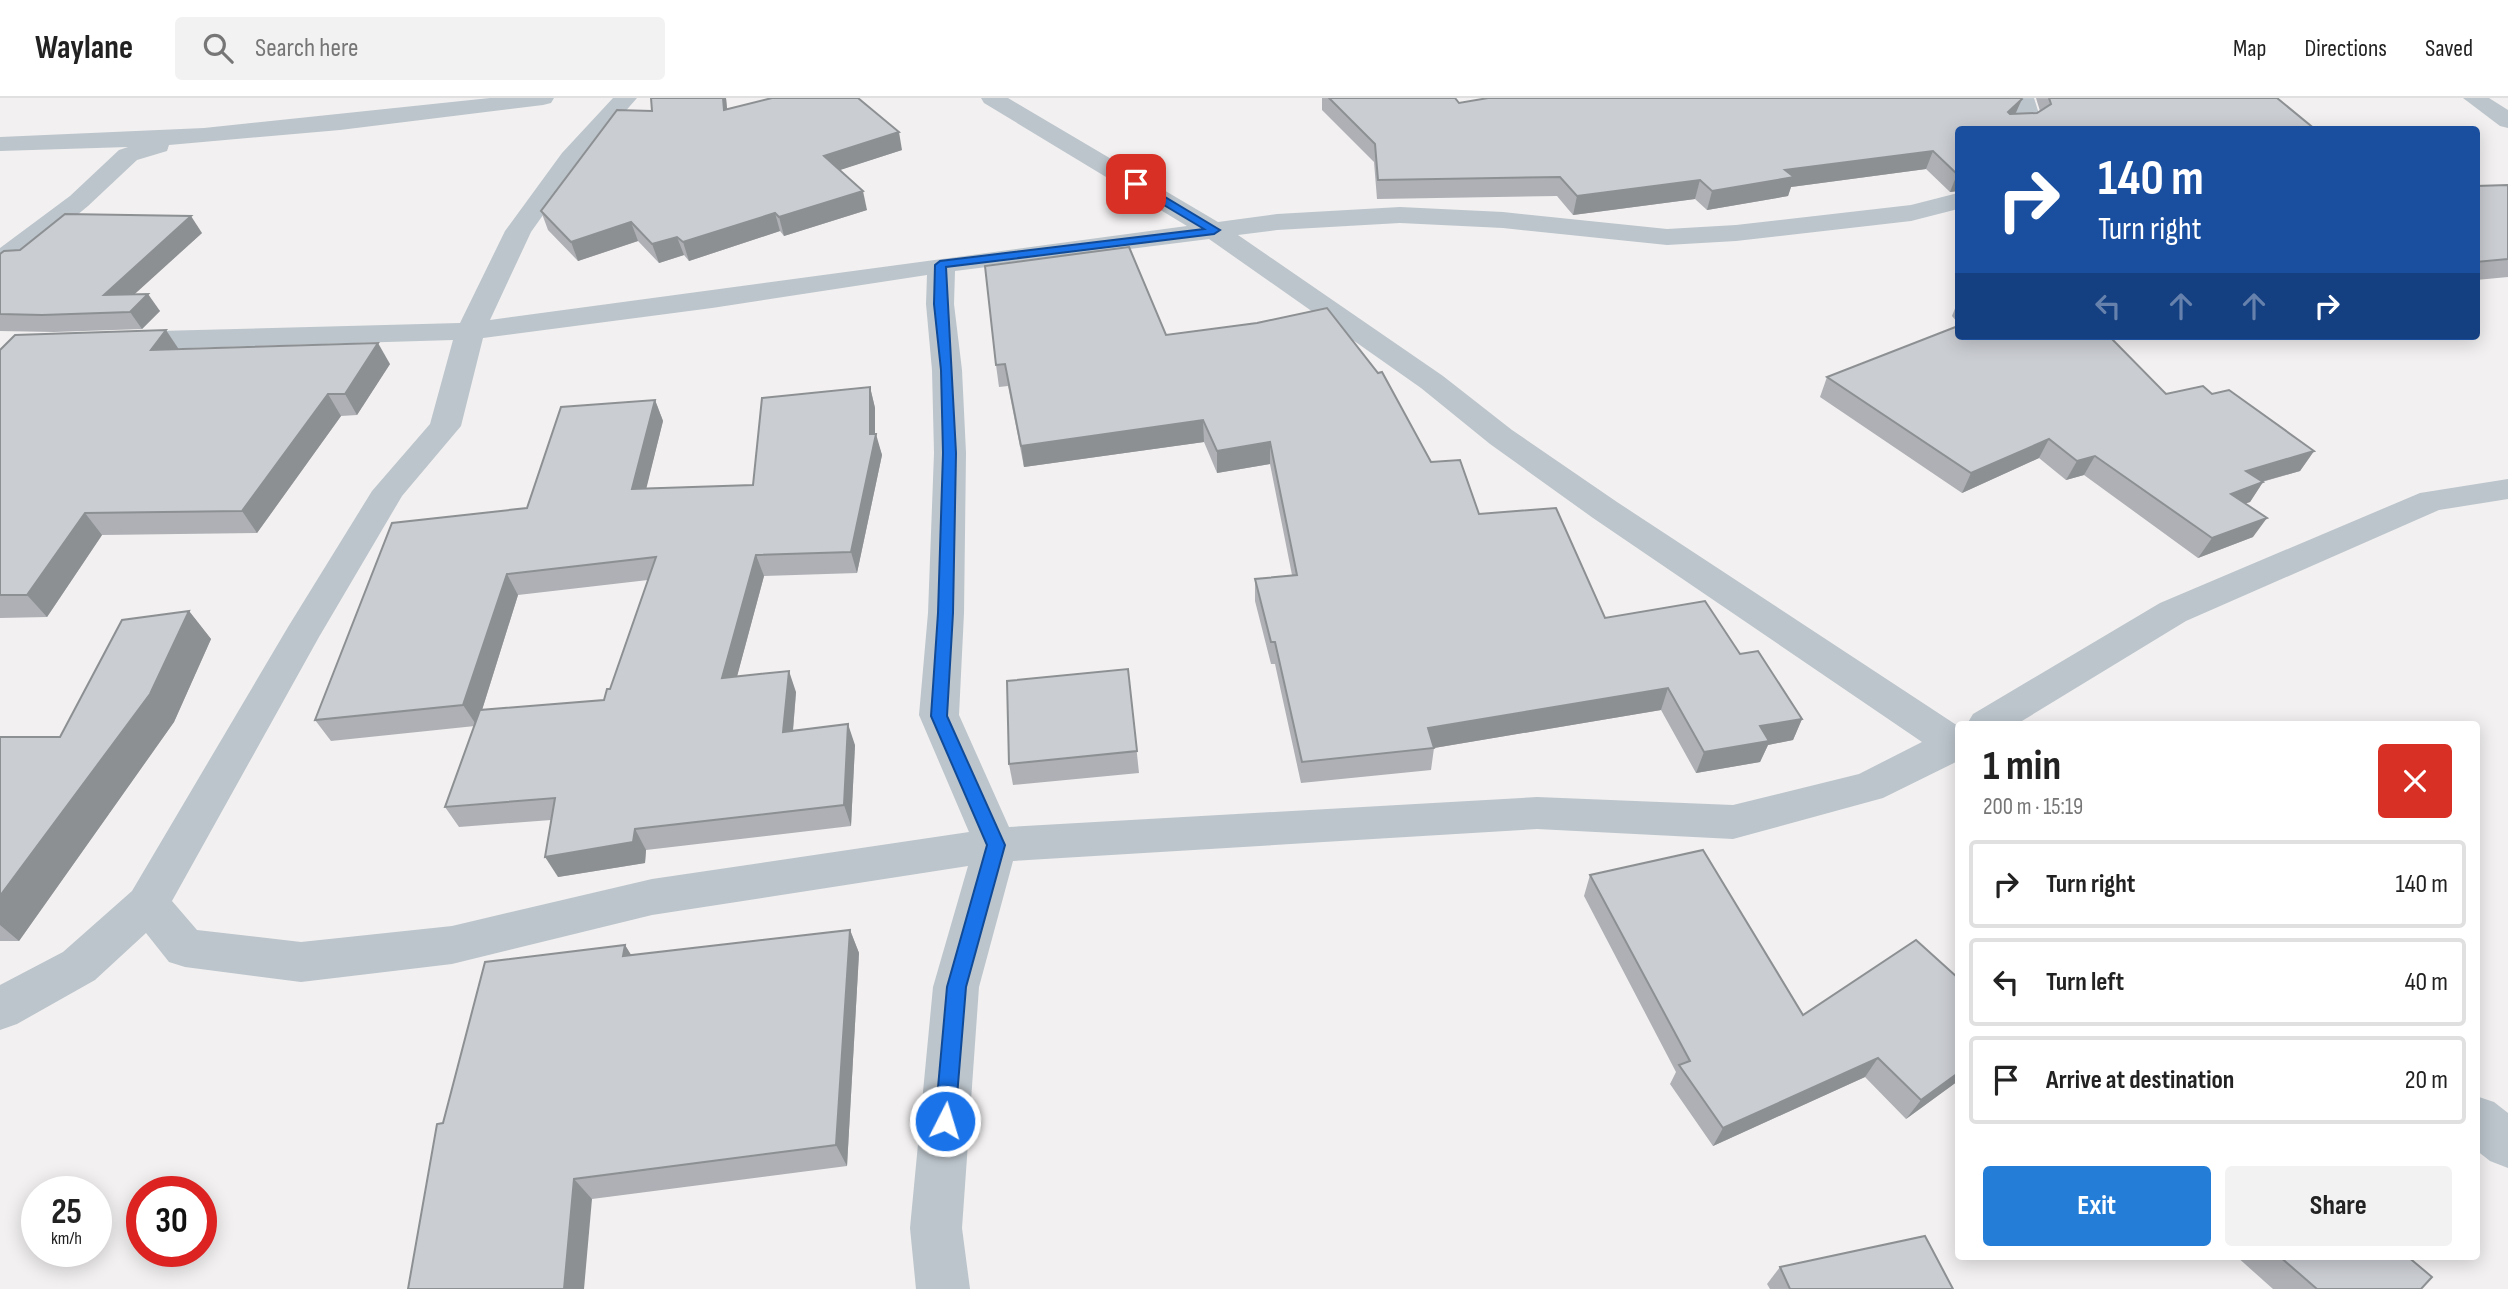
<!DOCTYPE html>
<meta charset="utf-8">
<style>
:root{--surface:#fff;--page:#f2f2f2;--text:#222;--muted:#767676;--line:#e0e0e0;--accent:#247ed8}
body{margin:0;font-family:"Sofia Sans Condensed",sans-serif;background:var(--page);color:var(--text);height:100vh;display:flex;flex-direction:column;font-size:26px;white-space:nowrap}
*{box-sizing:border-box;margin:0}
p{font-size:23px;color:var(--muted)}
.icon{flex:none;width:38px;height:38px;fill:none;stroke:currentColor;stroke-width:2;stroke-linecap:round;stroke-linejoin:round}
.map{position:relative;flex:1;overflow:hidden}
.side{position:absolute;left:1955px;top:623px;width:525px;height:539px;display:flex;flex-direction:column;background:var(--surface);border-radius:7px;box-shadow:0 4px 18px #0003}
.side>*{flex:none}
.hud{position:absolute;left:1955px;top:28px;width:525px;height:214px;border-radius:7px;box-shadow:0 4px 18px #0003;background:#1a4fa0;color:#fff;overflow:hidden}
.speed{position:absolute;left:21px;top:1078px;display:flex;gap:14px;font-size:35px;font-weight:700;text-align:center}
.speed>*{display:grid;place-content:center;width:91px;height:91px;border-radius:50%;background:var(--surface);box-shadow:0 4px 18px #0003;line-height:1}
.speed small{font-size:18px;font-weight:400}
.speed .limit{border:10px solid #d22;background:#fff;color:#111}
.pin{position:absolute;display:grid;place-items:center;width:60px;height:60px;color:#fff;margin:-30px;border-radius:14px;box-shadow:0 4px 10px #0006}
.me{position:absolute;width:77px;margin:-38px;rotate:5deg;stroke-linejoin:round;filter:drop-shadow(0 0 5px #0008)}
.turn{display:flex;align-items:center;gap:24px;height:147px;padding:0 28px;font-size:32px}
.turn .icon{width:91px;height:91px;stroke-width:2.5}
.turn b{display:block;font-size:49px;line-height:60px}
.lanes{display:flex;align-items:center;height:66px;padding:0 28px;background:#0003;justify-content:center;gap:35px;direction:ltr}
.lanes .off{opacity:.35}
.round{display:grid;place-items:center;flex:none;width:74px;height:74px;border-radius:7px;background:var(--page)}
.headline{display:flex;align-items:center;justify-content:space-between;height:119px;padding:0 28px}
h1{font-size:42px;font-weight:700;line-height:52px}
.cta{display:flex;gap:14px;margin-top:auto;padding:14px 28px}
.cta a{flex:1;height:80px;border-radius:7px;background:var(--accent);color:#fff;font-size:28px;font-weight:700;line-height:80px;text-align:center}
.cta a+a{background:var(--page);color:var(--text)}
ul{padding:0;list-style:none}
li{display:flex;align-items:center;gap:21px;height:88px;margin:0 14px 10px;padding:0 14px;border:4px solid var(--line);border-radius:7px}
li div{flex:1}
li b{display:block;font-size:26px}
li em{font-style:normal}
header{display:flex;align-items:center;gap:42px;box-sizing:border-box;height:98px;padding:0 35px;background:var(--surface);border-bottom:2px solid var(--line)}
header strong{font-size:33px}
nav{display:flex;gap:38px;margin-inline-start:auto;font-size:24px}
.search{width:490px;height:63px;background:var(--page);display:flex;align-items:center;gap:18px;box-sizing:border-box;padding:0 24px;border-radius:7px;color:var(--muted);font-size:26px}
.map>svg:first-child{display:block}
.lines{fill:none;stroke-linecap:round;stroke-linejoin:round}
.minor{fill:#bcc5cc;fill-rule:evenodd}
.wall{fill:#aeb0b5;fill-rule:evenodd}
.shaded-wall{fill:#8d9093}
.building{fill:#cacdd2;stroke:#8d9093;stroke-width:2}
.route{fill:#1a73e8;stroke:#114b97;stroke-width:2}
</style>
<header>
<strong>Waylane</strong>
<div class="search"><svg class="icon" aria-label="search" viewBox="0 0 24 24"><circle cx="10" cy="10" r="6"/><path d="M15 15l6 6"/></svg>Search here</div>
<nav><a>Map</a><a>Directions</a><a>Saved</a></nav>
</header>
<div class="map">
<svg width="2508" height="1191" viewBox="0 0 2508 1191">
<rect width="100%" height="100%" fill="#f2f0f0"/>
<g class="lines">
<g class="minor">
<path d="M490 0H554L551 5 543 7 340 32 169 47 167 53 137 62 88 108 42 146 10 168 0 170V150L70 98 119 52 128 49 0 53V39L204 30Z"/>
<path d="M613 0H637L580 65 531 134 490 222 1187 128 984 5 981 0H1008L1218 124 1277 116 1400 109 1503 114 1667 131 1736 127 1911 107 1958 95V111L1911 123 1736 143 1667 147 1503 130 1400 125 1277 132 1238 137 1443 278 1512 332 1617 404 1958 628V663L1883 700 1733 741 1537 731 1013 763 979 889 962 1130 970 1191H916L910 1130 933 889 968 768 652 817 452 866 301 884 185 869 169 864 146 835 95 882 17 926 0 932V887L63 854 132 793 288 529 372 393 430 326 453 242 120 252 110 249 105 243 110 237 120 234 460 225 505 133 562 55ZM1209 141 1421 290 1490 346 1593 420 1922 644 1859 676 1733 707 1537 699 1009 729 959 617 964 515 966 355 962 272 954 206 955 173ZM927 177 926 206 932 272 934 355 928 515 919 617 969 734 652 781 452 828 301 844 197 832 172 803 319 539 402 398 461 328 483 240 712 210Z"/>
<path d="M2009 0H2034L2041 22C2032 35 2017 32 2003 32L2017 20 2014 6Z"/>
<path d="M2463 0H2489L2508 12V30L2500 28Z"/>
<path d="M2508 381V401L2439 412 2186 523 2017 626H1967L1973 616 2160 505 2420 395Z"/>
<path d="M2476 998 2494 1004 2508 1015V1070L2490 1063 2476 1052Z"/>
</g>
</g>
<g class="wall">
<path d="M651 0H726L727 11 902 52 839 72 867 112 784 138 780 133 689 163 684 157 659 165 638 143 578 163 548 132 541 113 652 13Z"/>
<path d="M1322 0H1455L1459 5 2022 1 2015 16 2037 15 2040 13 2036 0H2277L1958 32V93L1950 94 1926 71 1791 89 1788 98 1707 112 1695 101 1573 117 1557 98 1377 101 1374 64 1322 12Z"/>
<path d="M2508 87V179L2476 182V88Z"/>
<path d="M202 135 134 196 160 213 142 231 54 234 0 233V156L20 152Z"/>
<path d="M1958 203V225L1952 218Z"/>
<path d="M1166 237 1431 364 1479 416 1605 520 1740 556 1802 621 1793 642 1768 647 1760 664 1696 675 1661 612 1434 650 1431 672 1301 685 1275 566H1271L1255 503V481L1292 477 1270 366 1217 375 1204 344 1024 369 1008 288 999 289 996 267Z"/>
<path d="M0 252H179L390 266 357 317 341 318 257 435 102 437 47 519 0 520Z"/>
<path d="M1827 279 2166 296H2212L2314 353 2300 373 2262 384H2263L2250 404 2246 405 2253 439 2198 460 2084 377 2066 382 2039 360 1962 395 1820 299Z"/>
<path d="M870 289 875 310V336L882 357 857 475 764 478 737 578 796 594 793 633 855 647 851 728 646 752 645 765 558 779 551 722 459 729 445 709 475 628 331 643 315 622 527 410 655 302 663 323 646 390 753 387ZM648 482 610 591 604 602 482 612 518 497Z"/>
<path d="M189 513 211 541 174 624 19 843H0V639H60Z"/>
<path d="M1128 571 1139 675 1013 687 1009 666Z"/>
<path d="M1590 777 1803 917 1958 880V983L1906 1021 1865 979 1713 1048 1670 986 1676 974 1584 798Z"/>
<path d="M850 832 859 855 847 1068 592 1101 443 1025 625 847 631 857Z"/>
<path d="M2236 1158H2407L2421 1191H2273Z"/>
<path d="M1780 1169 1953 1191H1770L1767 1186Z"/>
</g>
<g class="shaded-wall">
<path d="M723 0H726L729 30 724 12Z"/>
<path d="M2022 1 2014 19 2008 14Z"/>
<path d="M899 34 902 52 828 76 824 58Z"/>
<path d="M1933 53 1926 71 1791 89 1788 98 1707 112 1712 93 1785 72Z"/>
<path d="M1958 75V93L1950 94 1957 76Z"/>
<path d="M1700 82 1695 101 1573 117 1577 98Z"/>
<path d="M863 93 867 112 784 138 779 119Z"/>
<path d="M775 115 780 133 689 163 683 144Z"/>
<path d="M191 118 202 135 115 214 104 197Z"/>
<path d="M631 124 638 143 578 163 571 144Z"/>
<path d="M677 139 684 157 659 165 652 146Z"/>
<path d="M148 196 160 213 142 231 130 214Z"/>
<path d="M166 232 180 253 151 252Z"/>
<path d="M378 245 390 266 357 317 345 296Z"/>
<path d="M870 289 875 310V343L876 336 882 357 857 475 851 454 870 336Z"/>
<path d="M328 296 341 318 257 435 242 413Z"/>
<path d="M655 302 663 323 641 412 632 391Z"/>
<path d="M1203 322 1204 344 1024 369 1021 348Z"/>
<path d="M2049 341 2039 360 1962 395 1971 375Z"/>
<path d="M1270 344V366L1217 375V353Z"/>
<path d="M2314 353 2300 373 2232 392 2246 373Z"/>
<path d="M2095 358 2084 377 2066 382 2077 363Z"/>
<path d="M2263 384 2250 404 2218 415 2231 396Z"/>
<path d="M85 415 102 437 47 519 27 497Z"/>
<path d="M2267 420 2253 439 2198 460 2212 440Z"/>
<path d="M756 457 764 478 731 601 722 580Z"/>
<path d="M507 476 518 497 477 628 463 607Z"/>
<path d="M189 513 211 541 174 624 19 843 0 827V798Z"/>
<path d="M789 573 796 594 791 655 783 634Z"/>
<path d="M1668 590 1661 612 1434 650 1428 630Z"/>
<path d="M1802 621 1793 642 1768 647 1760 664 1696 675 1704 654 1760 628Z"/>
<path d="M848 626 855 647 851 728 844 707Z"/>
<path d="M635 731 646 752 645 765 558 779 545 759Z"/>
<path d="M850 832 859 855 847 1068 836 1047Z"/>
<path d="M625 847 639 870 623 858Z"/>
<path d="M1878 960 1865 979 1713 1048 1723 1030Z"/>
<path d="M1958 975V983L1906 1021 1921 1002Z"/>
<path d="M574 1081 592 1101 584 1191H564Z"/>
</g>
<g class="building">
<path d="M651 0H723L724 12 772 0H858L899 34 824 58 863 93 779 119 775 115 683 144 677 139 652 146 631 124 571 144 541 113 617 12 652 13Z"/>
<path d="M1329 0H1455L1459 5 1488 0H2021L2022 1 2008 14 2010 16 2037 15 2051 6 2049 0H2277L2316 32H1958V75L1957 76 1933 53 1785 72 1794 79 1712 93 1700 82 1577 98 1560 79 1378 82 1375 46Z"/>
<path d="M2508 87V161L2476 164V88Z"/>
<path d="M65 116 191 118 104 197 148 196 130 214 42 217 0 216V156L4 153 20 152Z"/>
<path d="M1129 149 1166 237 1257 225 1327 210 1378 275 1382 274 1431 364 1460 362 1479 416 1556 410 1605 520 1705 503 1740 556 1758 553 1802 621 1760 628 1769 643 1704 654 1668 590 1428 630 1434 650 1302 664 1275 544H1271L1255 481 1297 477 1270 344 1217 353 1203 322 1021 348 1005 266 996 267 985 168Z"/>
<path d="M1958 228V238H2109L2166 296 2203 288 2212 296 2229 292 2314 353 2246 373 2263 384 2231 396 2267 420 2212 440 2095 358 2077 363 2049 341 1971 375 1827 279Z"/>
<path d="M166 232 151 252 378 245 345 296H328L242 413 85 415 27 497H0V252L15 237Z"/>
<path d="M870 289V336H876L851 454 756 457 722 580 789 573 783 634 848 626 844 707 635 731 633 744 545 759 555 700 445 709 480 612 604 602 607 591H610L656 459 507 476 463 607 315 622 392 425 527 410 561 309 655 302 632 391 753 387 762 300Z"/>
<path d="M189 513 150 596 0 798V639H60L122 522Z"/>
<path d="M1128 571 1137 653 1009 666 1007 583Z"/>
<path d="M1703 752 1803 917 1916 842 1958 880V975L1921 1002 1878 960 1723 1030 1679 967 1690 963 1590 777Z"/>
<path d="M850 832 836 1047 574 1081 564 1191H408L437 1026 443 1025 485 864 625 847 623 858Z"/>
<path d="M1925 1138 1953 1191H1790L1780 1169Z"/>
<path d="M2279 1158H2407L2432 1179 2421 1191H2317Z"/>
</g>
<path class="route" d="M1132 84H1140L1220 132 1214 136 946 169 956 355 953 515 947 618 1005 747 966 889 955 1023 952 1030 945 1032 938 1030 935 1023 947 889 987 747 931 618 938 515 943 355 941 272 934 206 935 167 940 163 1204 131 1132 88Z"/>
</svg>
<div class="speed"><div>25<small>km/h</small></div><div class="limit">30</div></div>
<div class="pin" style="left:1136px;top:86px;background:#d93025"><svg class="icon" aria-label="arrive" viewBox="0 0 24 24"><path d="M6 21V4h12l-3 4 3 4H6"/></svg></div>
<svg class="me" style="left:945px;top:1023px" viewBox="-20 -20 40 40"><circle r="17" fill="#1a73e8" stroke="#fff" stroke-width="3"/><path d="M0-11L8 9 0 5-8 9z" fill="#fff"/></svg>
<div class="hud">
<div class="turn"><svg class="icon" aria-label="right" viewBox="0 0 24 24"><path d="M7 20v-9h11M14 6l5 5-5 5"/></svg><div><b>140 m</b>Turn right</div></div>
<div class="lanes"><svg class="icon off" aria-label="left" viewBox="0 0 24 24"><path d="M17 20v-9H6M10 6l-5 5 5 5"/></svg><svg class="icon off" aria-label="ahead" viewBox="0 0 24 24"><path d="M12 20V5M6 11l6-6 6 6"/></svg><svg class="icon off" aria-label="ahead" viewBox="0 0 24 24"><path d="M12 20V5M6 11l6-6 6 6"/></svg><svg class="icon" aria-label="right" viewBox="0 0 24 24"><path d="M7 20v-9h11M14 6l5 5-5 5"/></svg></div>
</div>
<section class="side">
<div class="headline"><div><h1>1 min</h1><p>200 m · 15:19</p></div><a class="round" style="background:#d93025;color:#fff"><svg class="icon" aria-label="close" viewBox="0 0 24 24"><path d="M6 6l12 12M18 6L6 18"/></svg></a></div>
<ul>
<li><svg class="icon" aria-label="right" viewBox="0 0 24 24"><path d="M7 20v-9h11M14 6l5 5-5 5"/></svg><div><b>Turn right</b></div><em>140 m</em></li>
<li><svg class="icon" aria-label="left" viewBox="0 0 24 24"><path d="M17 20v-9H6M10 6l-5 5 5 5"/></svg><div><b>Turn left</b></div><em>40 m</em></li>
<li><svg class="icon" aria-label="arrive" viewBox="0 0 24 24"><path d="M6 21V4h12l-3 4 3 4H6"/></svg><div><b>Arrive at destination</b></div><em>20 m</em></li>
</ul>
<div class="cta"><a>Exit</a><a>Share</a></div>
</section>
</div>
